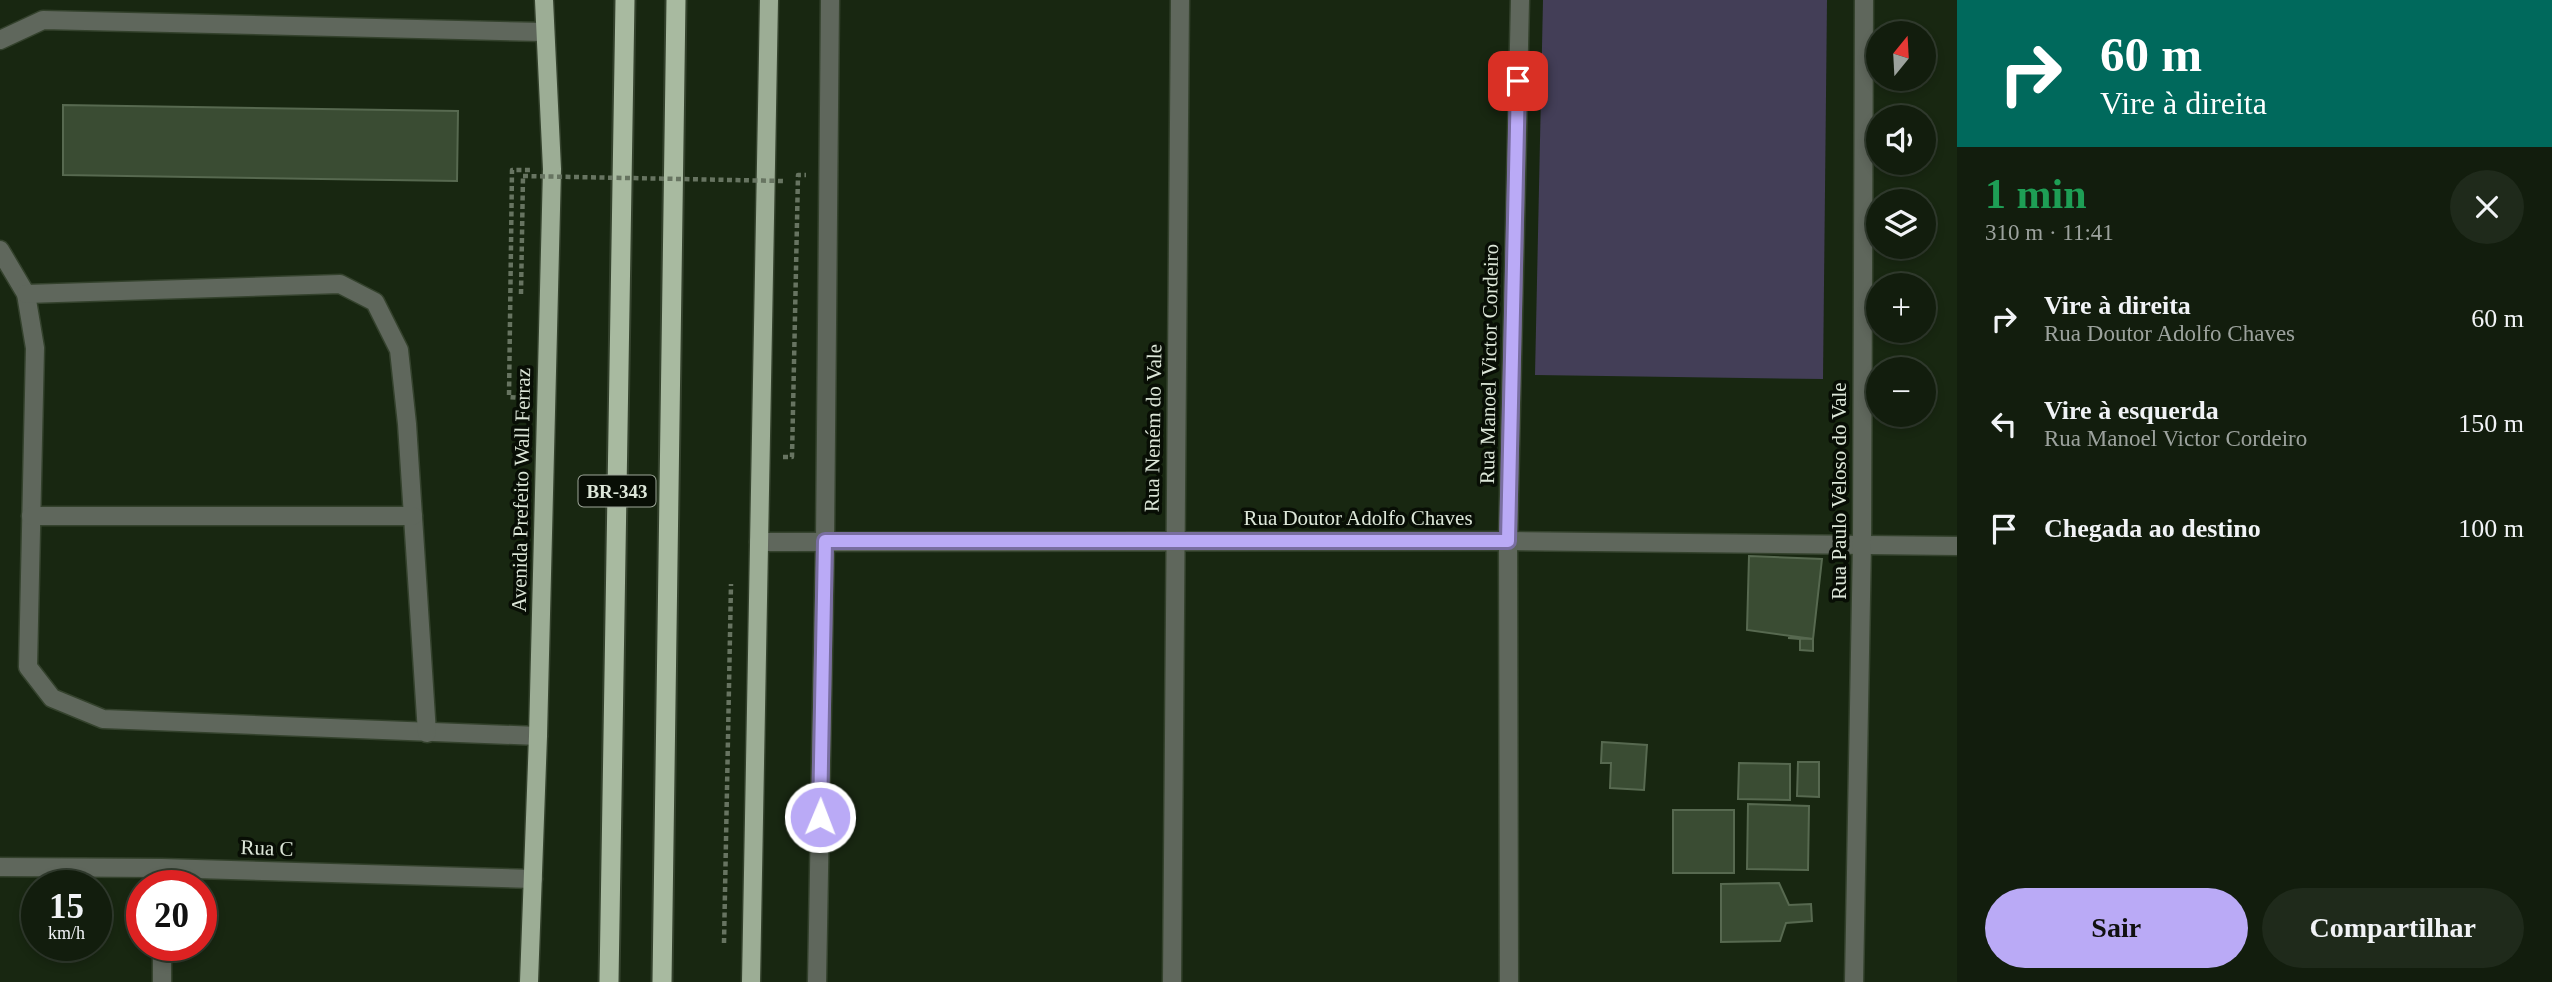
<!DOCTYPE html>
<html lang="pt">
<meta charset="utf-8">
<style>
:root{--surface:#121d0d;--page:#1f2a1b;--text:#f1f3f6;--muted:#9ca29d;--line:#313b2e;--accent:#baaaf6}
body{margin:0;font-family:Georgia,serif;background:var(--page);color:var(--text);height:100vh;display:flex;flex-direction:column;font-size:26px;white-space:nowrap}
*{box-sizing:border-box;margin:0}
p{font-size:23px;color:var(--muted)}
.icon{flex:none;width:38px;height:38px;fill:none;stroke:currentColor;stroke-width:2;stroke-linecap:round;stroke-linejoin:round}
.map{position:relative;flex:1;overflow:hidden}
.side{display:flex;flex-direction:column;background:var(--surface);width:595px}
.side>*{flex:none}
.banner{background:#00695c;color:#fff;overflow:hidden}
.needle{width:46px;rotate:18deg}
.controls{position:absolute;left:1866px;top:21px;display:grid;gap:14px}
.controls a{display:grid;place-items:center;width:70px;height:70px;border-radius:50%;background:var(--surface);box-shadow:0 4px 10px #0003,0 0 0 2px var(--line);font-size:35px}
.speed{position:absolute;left:21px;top:870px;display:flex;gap:14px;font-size:35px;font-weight:700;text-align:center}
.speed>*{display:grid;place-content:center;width:91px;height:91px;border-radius:50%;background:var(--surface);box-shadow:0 4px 10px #0003,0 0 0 2px var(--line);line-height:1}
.speed small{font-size:18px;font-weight:400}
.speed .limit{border:10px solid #d22;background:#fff;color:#111}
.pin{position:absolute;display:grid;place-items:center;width:60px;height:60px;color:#fff;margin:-30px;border-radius:14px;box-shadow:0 4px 10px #0006}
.me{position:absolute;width:77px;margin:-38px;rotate:1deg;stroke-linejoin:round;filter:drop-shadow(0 0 5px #0008)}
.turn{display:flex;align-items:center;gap:24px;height:147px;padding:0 28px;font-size:32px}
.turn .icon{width:91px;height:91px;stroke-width:2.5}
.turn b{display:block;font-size:49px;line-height:60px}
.round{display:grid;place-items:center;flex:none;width:74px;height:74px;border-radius:37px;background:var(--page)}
.head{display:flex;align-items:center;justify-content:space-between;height:119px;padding:0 28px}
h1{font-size:42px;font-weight:700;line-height:52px;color:#1e9e55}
.cta{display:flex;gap:14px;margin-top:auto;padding:14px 28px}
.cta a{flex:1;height:80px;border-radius:42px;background:var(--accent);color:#111;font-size:28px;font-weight:700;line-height:80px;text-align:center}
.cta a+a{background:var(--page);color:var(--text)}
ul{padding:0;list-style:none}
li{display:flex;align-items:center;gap:21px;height:105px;padding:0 28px}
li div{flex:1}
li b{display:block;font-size:26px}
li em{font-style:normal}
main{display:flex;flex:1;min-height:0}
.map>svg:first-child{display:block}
.green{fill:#433e57}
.building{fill:#3a4c33;stroke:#576950;stroke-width:2}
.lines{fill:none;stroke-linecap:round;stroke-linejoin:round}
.service-casing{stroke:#34422d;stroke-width:21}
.minor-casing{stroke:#34422d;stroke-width:21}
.primary-casing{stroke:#34422d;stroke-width:21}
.trunk-casing{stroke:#34422d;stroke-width:23}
.path{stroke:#677461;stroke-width:4.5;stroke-dasharray:5 3.5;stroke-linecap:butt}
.service{stroke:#5f675c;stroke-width:18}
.minor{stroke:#5f675c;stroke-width:18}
.primary{stroke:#9cad95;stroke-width:18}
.trunk{stroke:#a8baa0;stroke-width:19}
.path-bridge{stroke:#677461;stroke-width:4.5;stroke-dasharray:5 3.5;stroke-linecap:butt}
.route-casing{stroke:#796ea0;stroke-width:18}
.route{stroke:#baaaf6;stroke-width:12}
.labels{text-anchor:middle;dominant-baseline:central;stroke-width:7;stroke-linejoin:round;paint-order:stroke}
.shield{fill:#080e05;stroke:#9da699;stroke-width:2}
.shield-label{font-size:19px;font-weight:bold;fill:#dde7d9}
.street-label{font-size:21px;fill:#dde7d9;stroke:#080e05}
</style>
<main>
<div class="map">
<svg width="1957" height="982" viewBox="0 0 1957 982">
<rect width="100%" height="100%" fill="#182711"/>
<path class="green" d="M1543 0H1827L1823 379 1535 375Z"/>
<g class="building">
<path d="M63 105 458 111 457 181 63 175Z"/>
<path d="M1749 556 1822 559 1813 639 1747 630Z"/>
<path d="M1788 638 1813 639V651L1800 650V639Z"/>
<path d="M1602 742 1647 745 1644 790 1610 788 1611 763H1601Z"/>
<path d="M1798 762H1819V797L1797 796Z"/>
<path d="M1739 763 1790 764V800L1738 799Z"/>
<path d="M1748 804 1809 806 1808 870 1747 869Z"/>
<rect x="1673" y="810" width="61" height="63"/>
<path d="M1779 883 1789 905 1811 904 1812 921 1786 923 1780 941 1721 942V884Z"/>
</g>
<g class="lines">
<g class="service-casing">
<g id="service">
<path d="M0 40 43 20 544 32"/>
<path d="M0 250 26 294 35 348 28 667 52 698 103 719 538 736"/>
<path d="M26 294 340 284 375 302 399 350 407 424 427 733"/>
<path d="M31 516H413"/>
<path d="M817 982 825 541 830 0"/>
</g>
</g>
<g class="minor-casing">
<g id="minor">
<path d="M759 542 1508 541 1957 546"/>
<path d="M0 867 162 868 533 879"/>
<path d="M162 945V982"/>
<path d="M1172 982 1180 0"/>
<path d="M1509 982 1508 541 1520 0"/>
<path d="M1854 982 1862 543 1864 0"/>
</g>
</g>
<g class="primary-casing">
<g id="primary">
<path d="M529 982 538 736 552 169 544 0"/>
<path d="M751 982 769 0"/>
</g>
</g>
<g class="trunk-casing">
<g id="trunk">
<path d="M609 982 625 0"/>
<path d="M662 982 676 0"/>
</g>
</g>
<g class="path">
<path d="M521 294 523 176"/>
<path d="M520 394V398L509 397 512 170H530"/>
<path d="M783 457H792L798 175H806"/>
<path d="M724 943 731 584"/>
</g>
<use href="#service" class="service"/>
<use href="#minor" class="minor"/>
<use href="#primary" class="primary"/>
<use href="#trunk" class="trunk"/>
<path class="path-bridge" d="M523 176 784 181"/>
</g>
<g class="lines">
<g class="route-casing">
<path id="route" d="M820 817 825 541H1508L1518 81"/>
</g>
<use href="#route" class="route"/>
</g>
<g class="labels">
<rect class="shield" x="578.5" y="475.5" width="77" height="31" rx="5"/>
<g class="shield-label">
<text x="617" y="491">BR-343</text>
</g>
<g class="street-label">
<text transform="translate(1489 364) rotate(-89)">Rua Manoel Victor Cordeiro</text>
<text transform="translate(1153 428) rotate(-89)">Rua Neném do Vale</text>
<text transform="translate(521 490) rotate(-89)">Avenida Prefeito Wall Ferraz</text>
<text transform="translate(1839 491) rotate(-90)">Rua Paulo Veloso do Vale</text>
<text x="1358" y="518">Rua Doutor Adolfo Chaves</text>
<text transform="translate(267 848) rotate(2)">Rua C</text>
</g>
</g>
</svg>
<div class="controls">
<a><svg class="needle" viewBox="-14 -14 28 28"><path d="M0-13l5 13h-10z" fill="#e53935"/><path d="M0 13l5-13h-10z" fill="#9ca29d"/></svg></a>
<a><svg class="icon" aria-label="sound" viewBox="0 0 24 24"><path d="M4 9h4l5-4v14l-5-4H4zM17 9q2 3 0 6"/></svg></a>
<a><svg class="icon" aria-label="layers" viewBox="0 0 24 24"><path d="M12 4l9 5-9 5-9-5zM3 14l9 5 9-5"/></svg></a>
<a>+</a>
<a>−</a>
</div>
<div class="speed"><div>15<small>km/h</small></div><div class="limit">20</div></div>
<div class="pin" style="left:1518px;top:81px;background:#d93025"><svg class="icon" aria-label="arrive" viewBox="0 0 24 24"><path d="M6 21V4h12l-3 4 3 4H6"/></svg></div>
<svg class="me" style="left:820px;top:817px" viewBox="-20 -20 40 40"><circle r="17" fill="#baaaf6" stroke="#fff" stroke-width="3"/><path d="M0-11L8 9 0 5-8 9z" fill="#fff"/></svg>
</div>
<section class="side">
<div class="banner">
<div class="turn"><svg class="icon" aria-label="right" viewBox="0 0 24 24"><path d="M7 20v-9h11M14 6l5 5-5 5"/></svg><div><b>60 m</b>Vire à direita</div></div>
</div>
<div class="head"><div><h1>1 min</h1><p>310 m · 11:41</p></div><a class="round"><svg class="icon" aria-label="close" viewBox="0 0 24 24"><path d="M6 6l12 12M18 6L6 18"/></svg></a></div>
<ul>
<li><svg class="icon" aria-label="right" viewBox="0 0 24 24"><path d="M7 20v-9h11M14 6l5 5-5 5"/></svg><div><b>Vire à direita</b><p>Rua Doutor Adolfo Chaves</p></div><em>60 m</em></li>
<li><svg class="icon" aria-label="left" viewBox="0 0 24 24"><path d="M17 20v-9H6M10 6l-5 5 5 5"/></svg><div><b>Vire à esquerda</b><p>Rua Manoel Victor Cordeiro</p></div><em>150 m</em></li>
<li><svg class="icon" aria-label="arrive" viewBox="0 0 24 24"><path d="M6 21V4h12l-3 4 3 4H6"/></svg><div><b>Chegada ao destino</b></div><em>100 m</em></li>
</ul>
<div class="cta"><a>Sair</a><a>Compartilhar</a></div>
</section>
</main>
